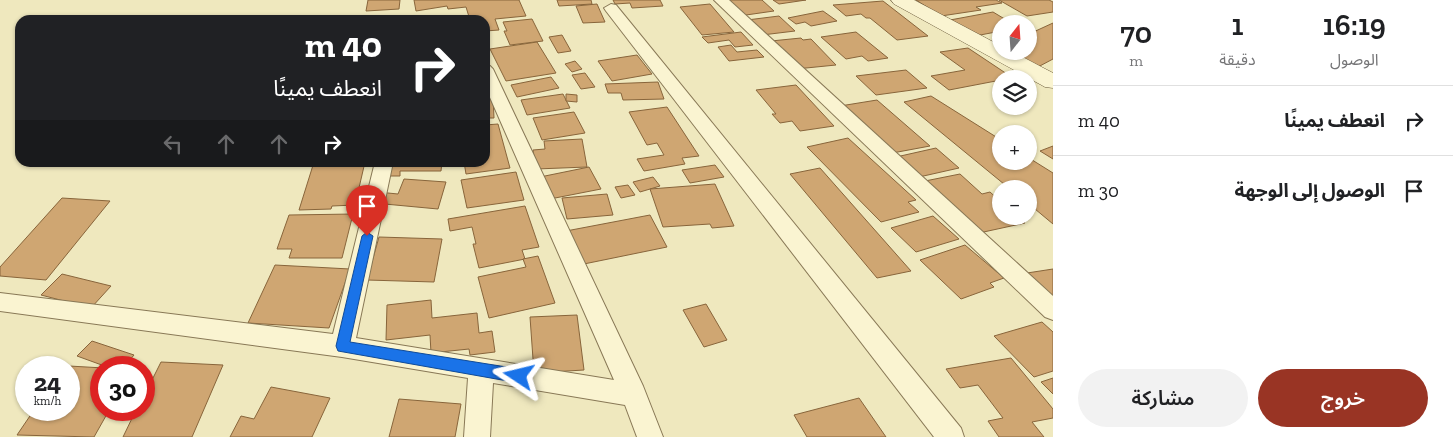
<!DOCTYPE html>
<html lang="ar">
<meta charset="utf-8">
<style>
:root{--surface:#fff;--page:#f2f2f2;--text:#202124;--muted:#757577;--line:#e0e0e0;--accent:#993424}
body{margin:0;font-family:"Zilla Slab","Noto Sans Arabic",serif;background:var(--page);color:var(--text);direction:rtl;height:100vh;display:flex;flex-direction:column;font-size:19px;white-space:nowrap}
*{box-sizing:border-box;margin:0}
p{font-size:16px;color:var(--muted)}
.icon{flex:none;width:28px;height:28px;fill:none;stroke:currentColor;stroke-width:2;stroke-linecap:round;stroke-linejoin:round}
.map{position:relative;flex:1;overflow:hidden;direction:ltr}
.details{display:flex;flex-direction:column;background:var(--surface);width:400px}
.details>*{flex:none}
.top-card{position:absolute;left:15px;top:15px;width:475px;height:152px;border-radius:15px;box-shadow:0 1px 4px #0004;direction:rtl;background:#202124;color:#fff;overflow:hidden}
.needle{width:32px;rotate:17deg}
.buttons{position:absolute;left:992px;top:15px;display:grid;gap:10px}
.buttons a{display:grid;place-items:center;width:45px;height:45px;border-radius:50%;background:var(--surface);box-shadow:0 1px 4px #0004;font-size:25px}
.speed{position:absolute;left:15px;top:356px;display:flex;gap:10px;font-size:25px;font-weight:700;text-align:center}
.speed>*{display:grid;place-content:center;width:65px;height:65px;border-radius:50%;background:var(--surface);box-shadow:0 1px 4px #0004;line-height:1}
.speed small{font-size:12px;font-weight:400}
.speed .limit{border:8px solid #d22;background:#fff;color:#111}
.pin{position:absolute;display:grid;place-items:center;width:42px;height:42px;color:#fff;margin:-51px -21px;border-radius:50% 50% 50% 0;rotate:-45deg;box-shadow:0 0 5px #0007}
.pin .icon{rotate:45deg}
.me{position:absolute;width:55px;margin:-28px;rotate:280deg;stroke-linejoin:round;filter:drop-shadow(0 0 4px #0008)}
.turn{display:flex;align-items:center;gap:18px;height:105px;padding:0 25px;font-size:22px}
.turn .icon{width:65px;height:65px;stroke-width:2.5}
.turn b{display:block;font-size:35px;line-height:42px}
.lanes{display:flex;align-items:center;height:48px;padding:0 25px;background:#0003;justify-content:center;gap:25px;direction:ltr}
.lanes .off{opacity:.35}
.eta{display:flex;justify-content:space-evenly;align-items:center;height:85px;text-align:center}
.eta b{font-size:30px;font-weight:600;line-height:35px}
.primary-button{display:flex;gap:10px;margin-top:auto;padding:10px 25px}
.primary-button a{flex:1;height:58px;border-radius:30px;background:var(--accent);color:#fff;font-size:20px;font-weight:600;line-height:58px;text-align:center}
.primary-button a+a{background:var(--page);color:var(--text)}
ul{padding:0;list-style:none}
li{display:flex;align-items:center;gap:15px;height:70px;padding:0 25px;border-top:1px solid var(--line)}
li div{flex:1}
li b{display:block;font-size:19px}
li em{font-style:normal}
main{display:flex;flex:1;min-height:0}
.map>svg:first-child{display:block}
.building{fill:#cfa672;stroke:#88653b}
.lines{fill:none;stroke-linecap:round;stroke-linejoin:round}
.street-casing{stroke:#887856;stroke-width:2}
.secondary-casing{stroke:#69593a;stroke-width:1}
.street{fill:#faf4d1;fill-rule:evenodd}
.secondary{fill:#faf4d1;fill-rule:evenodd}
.route{fill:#1a73e8;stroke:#114b97}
</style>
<main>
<section class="details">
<div class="eta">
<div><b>16:19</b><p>الوصول</p></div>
<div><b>1</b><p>دقيقة</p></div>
<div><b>70</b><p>m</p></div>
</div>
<ul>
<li><svg class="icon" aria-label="right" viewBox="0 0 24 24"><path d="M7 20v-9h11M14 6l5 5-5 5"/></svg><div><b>انعطف يمينًا</b></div><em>40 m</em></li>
<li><svg class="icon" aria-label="arrive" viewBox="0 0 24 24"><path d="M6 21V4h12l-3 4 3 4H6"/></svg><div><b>الوصول إلى الوجهة</b></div><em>30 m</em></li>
</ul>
<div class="primary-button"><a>خروج</a><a>مشاركة</a></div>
</section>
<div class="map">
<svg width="1053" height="437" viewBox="0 0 1053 437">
<rect width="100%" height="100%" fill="#efe8be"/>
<g class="building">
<path d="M368 0H400L399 9 366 11Z"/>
<path d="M414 0H519L526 16 495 19 499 30 485 31V20H470L466 7 448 9 447 6 416 11Z"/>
<path d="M557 0H591L592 4 559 6Z"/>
<path d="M613 0H660L663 6 632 8 630 3 615 4Z"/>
<path d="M724 0H762L774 11 739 16Z"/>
<path d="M773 0H806L779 4Z"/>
<path d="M916 0H996L1002 3 976 7 981 10 941 16Z"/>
<path d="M999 0H1049L1053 2V12L1027 16Z"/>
<path d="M883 1 928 36 897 40 870 18H866L861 14 846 16 833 5Z"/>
<path d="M597 4 605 22 583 23 576 6Z"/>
<path d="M710 4 734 32 702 35 680 7Z"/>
<path d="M823 11 837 21 811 26 805 22 796 24 788 18Z"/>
<path d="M993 12 1013 24H1001V31L975 36 950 20Z"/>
<path d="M779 16 795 31 762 35 747 20Z"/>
<path d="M532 19 543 41 510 45 504 31H507L503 22Z"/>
<path d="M1053 23V59L1036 68 996 50 1001 47V51H1029V34Z"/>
<path d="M741 32 753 45 735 47 729 40 708 43 702 37Z"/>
<path d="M856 32 888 58 868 61 862 56 846 59 821 37Z"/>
<path d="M562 35 571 51 558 53 549 37Z"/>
<path d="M801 38 803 40 811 39 836 65 796 69 771 41Z"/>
<path d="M537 42 556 73 506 81 490 49Z"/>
<path d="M731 45 737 52 757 50 764 57 729 61 718 47Z"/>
<path d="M968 48 1013 78 1001 79V80L949 90 931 76 965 70 940 52Z"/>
<path d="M637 55 652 74 612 81 598 61Z"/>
<path d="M575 61 582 69 572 72 565 64Z"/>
<path d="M906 70 927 88 876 95 856 76Z"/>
<path d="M585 73 595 87 581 89 572 75Z"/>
<path d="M551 77 559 88 517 97 511 85Z"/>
<path d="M658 82 664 99 623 100 621 93H608L605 84Z"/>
<path d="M796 85 834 126 800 131 792 121 780 123 772 114H776L756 90Z"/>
<path d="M563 94 570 108 527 115 521 100Z"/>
<path d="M566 94 577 95V102L566 101Z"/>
<path d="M931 96 1001 140V161H1029V158L1053 173V224L1029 204V189H1010L904 102Z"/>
<path d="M485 97H493L494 118H485Z"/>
<path d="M877 100 930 146 887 154 840 106Z"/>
<path d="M667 107 699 156 682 158 685 164 644 171 637 159 664 155 657 143 647 145 629 112Z"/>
<path d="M574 112 585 133 542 140 533 118Z"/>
<path d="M498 124 510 168 466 174 464 162H485V125Z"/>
<path d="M848 138 916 200 908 202 919 212 881 222 807 147Z"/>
<path d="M582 139 587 167 536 169 533 150 545 149 544 141Z"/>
<path d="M1053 146V159L1040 151Z"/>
<path d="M936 148 959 168 919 177 896 157Z"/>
<path d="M314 162H365L355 205 332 206 331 209 299 210Z"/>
<path d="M387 162H442L441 171H400V176H384Z"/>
<path d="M715 165 724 177 690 183 682 170Z"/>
<path d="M589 167 601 189 550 199 540 177Z"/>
<path d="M820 168 911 271 877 278 790 174Z"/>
<path d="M516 172 524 200 467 208 461 180Z"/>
<path d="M960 174 982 194 990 192 1001 202V216H1017L1025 223 979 233 925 181Z"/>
<path d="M653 177 660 186 640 192 633 182Z"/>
<path d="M404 179 446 182 438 209 374 203 378 192 398 194Z"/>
<path d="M715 184 734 226 712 228 710 224 663 227 650 189Z"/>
<path d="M628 185 635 195 621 198 615 187Z"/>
<path d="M607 194 613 215 567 219 562 198Z"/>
<path d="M62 198 110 201 46 280 0 276V267Z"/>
<path d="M525 206 539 247 522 250 525 259 479 268 473 244H476L472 227 450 231 448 219Z"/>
<path d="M353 214 342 258H289L292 249H277L289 215Z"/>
<path d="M650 215 667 247 579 265 566 231Z"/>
<path d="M933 216 959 239 916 252 891 228Z"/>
<path d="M379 237 442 239 434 282 367 280Z"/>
<path d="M965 245 1004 278 990 283 994 287 961 299 920 260Z"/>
<path d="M538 256 555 303 489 318 478 277 526 267 523 259Z"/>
<path d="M275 265 350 269 329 328 248 323Z"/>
<path d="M1053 269V299L1027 273Z"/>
<path d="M62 274 111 286 91 308 41 295Z"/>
<path d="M431 300 432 318 477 313 479 333 492 331 495 352 470 355 469 349 431 353 430 335 386 340 387 305Z"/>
<path d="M706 304 727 340 704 347 683 310Z"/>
<path d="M577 315 584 370 534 373 530 317Z"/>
<path d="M1042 322 1053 332V371L1034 377 994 336Z"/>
<path d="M92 341 134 355 123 368H110L77 356Z"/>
<path d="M1011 358 1053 409V418L1032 422 1044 437H999L988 421 1003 418 978 385 960 388 946 369Z"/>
<path d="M161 362 223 365 192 437H123L136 410H144V396Z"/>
<path d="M69 366 104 368H101V410H105L103 414H107L94 437 17 435 34 410H69Z"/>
<path d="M1053 378V394L1041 382Z"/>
<path d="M271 387 330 398 312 437H230L241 416 254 419Z"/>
<path d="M859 398 886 437H807L794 415Z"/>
<path d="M399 399 461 404 455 437H389Z"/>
</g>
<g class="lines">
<g class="street-casing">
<g id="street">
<path d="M714 0H729L1053 296V320L1045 317Z"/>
<path d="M611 4 616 5 961 428 964 437H934L606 11 604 8Z"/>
<path d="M485 64 490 66 493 69 643 386 663 437H637L625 405 493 383 490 437H464L468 378 342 357 0 311V293L333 334 375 162H393L356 338 614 380 485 86Z"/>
</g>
</g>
<g class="secondary-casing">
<path id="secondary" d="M891 0H914L1001 46V51H1011L1053 73V88L1045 87 894 4Z"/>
</g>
<use href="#street" class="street"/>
<use href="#secondary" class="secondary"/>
</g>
<path class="route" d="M367 232 373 236 350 342 519 369 524 371 526 376 524 381 519 383 338 351 336 346 362 236Z"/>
</svg>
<div class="buttons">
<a><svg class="needle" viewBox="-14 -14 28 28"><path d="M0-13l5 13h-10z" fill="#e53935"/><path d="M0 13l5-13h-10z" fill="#757577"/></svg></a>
<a><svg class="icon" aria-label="layers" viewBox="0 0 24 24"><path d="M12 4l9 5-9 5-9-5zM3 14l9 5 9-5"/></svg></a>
<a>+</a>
<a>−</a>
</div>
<div class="speed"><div>24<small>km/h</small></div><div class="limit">30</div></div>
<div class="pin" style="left:367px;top:236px;background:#d93025"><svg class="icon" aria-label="arrive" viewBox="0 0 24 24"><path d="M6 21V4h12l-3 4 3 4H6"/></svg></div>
<svg class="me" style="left:519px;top:376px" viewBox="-20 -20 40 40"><path d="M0-17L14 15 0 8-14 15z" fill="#1a73e8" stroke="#fff" stroke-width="4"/></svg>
<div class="top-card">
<div class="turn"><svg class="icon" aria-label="right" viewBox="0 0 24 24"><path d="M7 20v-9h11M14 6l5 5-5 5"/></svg><div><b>40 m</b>انعطف يمينًا</div></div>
<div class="lanes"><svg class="icon off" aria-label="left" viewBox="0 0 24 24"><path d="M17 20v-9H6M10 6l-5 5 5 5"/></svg><svg class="icon off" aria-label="ahead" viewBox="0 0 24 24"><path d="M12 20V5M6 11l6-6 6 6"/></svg><svg class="icon off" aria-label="ahead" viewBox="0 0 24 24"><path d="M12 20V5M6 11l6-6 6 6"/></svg><svg class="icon" aria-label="right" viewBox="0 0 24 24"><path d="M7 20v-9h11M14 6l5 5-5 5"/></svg></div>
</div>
</div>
</main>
